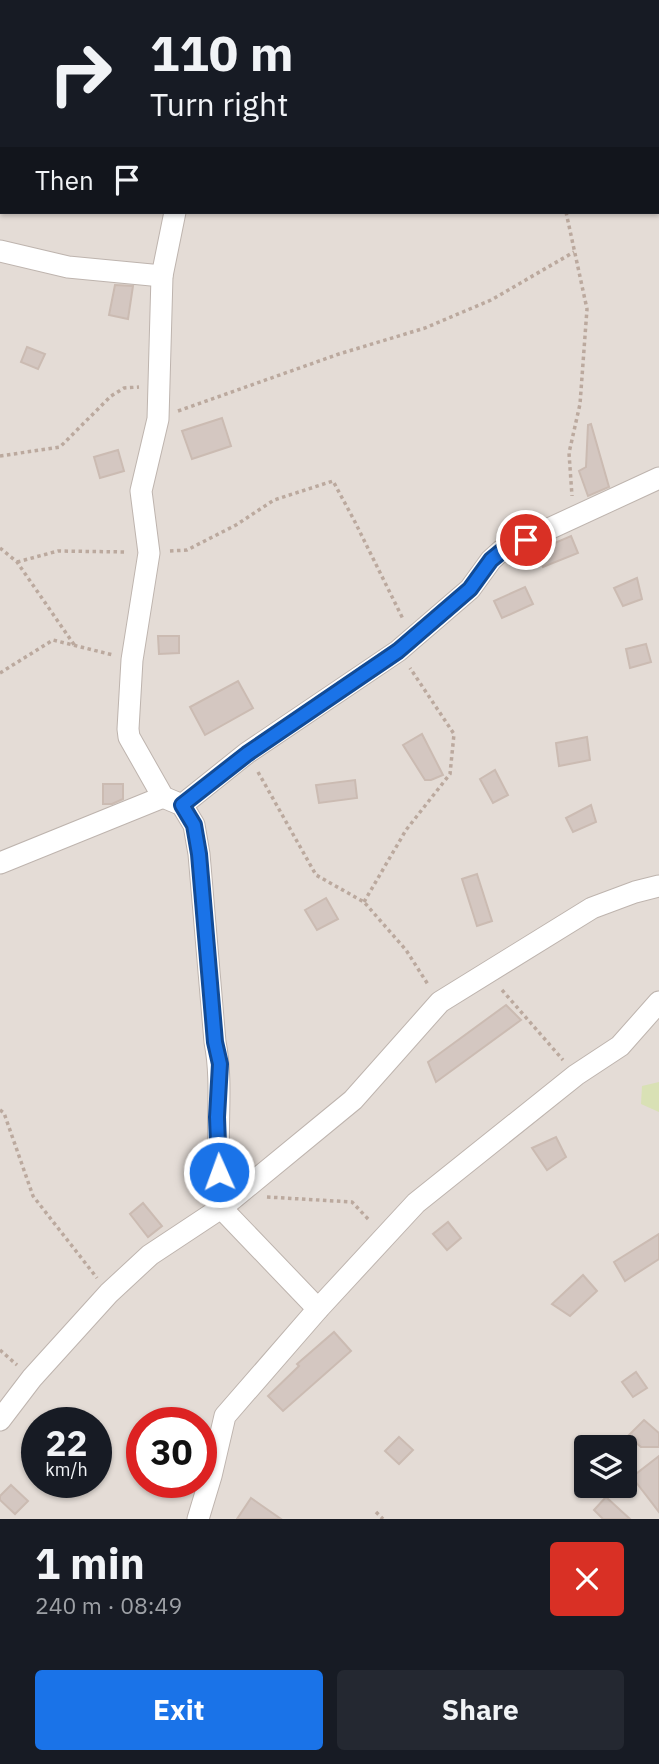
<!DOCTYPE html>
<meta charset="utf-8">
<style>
:root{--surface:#171b24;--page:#242831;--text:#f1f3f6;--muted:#9ea1a6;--accent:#1a73e8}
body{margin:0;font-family:"IBM Plex Sans",sans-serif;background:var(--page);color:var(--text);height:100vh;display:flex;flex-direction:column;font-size:26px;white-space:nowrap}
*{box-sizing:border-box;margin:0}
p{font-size:23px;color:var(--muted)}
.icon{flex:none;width:38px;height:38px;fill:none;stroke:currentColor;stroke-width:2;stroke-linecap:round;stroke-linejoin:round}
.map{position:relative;height:1519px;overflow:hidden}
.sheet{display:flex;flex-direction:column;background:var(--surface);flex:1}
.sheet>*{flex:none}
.top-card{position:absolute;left:0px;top:0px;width:660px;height:214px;box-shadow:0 2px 5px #0004;background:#171b24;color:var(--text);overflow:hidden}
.fabs{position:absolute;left:574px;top:1435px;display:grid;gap:14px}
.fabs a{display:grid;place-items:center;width:63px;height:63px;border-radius:7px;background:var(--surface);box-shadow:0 2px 5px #0004;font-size:35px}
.speed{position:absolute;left:21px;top:1407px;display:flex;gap:14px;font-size:35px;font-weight:700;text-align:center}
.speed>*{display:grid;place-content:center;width:91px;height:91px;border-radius:50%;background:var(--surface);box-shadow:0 2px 5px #0004;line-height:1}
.speed small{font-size:18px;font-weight:400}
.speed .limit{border:10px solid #d22;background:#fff;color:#111}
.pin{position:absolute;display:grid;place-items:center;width:60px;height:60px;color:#fff;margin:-30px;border:4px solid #fff;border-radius:50%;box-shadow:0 2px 7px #0007}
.me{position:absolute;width:77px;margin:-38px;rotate:358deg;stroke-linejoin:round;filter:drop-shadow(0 0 5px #0008)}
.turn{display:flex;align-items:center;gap:24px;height:147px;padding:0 35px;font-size:32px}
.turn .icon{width:91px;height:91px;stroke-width:2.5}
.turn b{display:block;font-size:49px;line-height:60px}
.then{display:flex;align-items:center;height:66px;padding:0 35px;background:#0003;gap:14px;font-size:26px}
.round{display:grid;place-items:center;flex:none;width:74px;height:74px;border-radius:7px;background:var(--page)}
.summary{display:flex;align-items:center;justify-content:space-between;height:119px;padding:0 35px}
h1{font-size:42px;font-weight:700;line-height:52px}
.primary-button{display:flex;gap:14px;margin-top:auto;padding:14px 35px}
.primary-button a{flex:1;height:80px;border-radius:7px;background:var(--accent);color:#fff;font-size:28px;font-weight:700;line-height:80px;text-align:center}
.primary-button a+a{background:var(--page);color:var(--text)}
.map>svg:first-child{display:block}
.residential{fill:#e4dcd6;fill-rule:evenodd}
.green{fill:#d9e1b5}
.building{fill:#d4c7c1;stroke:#cbbbb2;stroke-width:2}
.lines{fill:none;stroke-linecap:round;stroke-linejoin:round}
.street-casing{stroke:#beb4ae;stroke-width:23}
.path{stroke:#bba99e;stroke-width:3.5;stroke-dasharray:3.5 3.5;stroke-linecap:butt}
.street{stroke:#fff;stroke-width:21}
.route-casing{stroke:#114b97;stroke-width:18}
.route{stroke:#1a73e8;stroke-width:12}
</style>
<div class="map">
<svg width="659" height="1519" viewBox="0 0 659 1519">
<rect width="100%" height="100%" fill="#f1ebe7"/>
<path class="residential" d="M0 0H659V1519H0ZM2 2H658V212H2ZM37 1423H96V1482H37ZM142 1423H201V1482H142ZM586 1447H625V1486H586Z"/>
<path class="green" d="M659 1082V1112L641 1104 642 1086Z"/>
<g class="building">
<path d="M115 285 133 286 128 319 109 315Z"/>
<path d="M27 347 45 354 38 369 21 362Z"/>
<path d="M222 418 231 446 192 459 182 431Z"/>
<path d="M591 424 609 487 588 496 579 471 586 467 588 425Z"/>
<path d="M118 450 124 471 100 478 94 457Z"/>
<path d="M571 536 578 553 543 567 536 551Z"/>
<path d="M637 578 642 599 623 606 614 588Z"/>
<path d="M525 587 533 604 502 618 494 601Z"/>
<path d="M158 636H179V653L159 654Z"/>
<path d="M646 644 651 662 630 668 626 649Z"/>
<path d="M238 681 253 708 205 735 190 707Z"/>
<path d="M422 734 443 775 431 780H425L403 745Z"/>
<path d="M587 737 590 760 559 766 556 743Z"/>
<path d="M495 770 508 795 493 803 480 779Z"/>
<path d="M355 780 357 798 319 803 316 785Z"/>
<path d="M103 784H123V799L112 804H103Z"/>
<path d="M591 805 596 822 573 832 566 818Z"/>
<path d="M477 874 492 921 477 926 462 879Z"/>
<path d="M326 898 338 919 317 930 305 910Z"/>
<path d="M506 1005 521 1020 436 1082 428 1062Z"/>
<path d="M556 1137 566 1157 547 1170 532 1148Z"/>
<path d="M143 1203 162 1226 148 1237 130 1214Z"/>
<path d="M448 1222 461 1238 447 1250 433 1234Z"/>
<path d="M659 1234V1259L625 1281 614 1262Z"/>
<path d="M583 1275 597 1291 570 1316 552 1304Z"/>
<path d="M334 1332 351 1351 283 1411 268 1396 299 1366 297 1364Z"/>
<path d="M636 1372 647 1388 633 1397 622 1382Z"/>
<path d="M644 1420 659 1433V1447H641L628 1436Z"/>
<path d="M399 1437 413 1450 399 1464 385 1451Z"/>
<path d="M659 1456V1512L632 1477Z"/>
<path d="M11 1485 28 1501 15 1514 0 1500V1496Z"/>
<path d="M606 1497 630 1519H603L594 1510Z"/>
<path d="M251 1498 281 1519H237Z"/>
</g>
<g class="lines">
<g class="street-casing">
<g id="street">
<path d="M141 0 142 2"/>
<path d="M658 105 659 104"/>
<path d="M175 212 162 276 158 419 141 491 149 553 132 660 128 729 129 737 163 797 182 805 194 825 199 854 215 1042C224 1088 214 1136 221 1183 222 1194 223 1204 227 1214L318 1309"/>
<path d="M0 251 68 267 162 276"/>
<path d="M182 805 247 753 398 651 470 589 491 560 501 551 659 478"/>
<path d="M0 863 163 797"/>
<path d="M0 1420 32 1378 109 1293 150 1255 224 1206 353 1100 440 1002 592 908 635 892 659 886"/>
<path d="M198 1519 211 1476 225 1416 318 1309 416 1203 576 1075 620 1046 659 1002"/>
</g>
</g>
<g class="path">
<path d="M486 0 488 2"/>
<path d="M0 210 2 209"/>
<path d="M566 212 587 309 580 404 569 453 572 496"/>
<path d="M178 411 339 354 425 328 491 300 574 252"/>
<path d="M0 456 60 447 111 396 124 388 139 387"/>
<path d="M0 548 17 562 75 646"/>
<path d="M170 551 187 550 236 525 274 500 333 481 354 520 403 619"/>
<path d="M17 562 58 551 127 552"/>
<path d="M0 673 53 640 113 655"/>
<path d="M258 772 316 875 364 902 406 950 429 986"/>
<path d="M364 902 406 830 450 774 454 734 410 668"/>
<path d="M502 990 563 1060"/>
<path d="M0 1110 4 1113 33 1196 97 1278"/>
<path d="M267 1197 352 1202 370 1221"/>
<path d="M0 1350 17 1365"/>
<path d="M376 1512 383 1519"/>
</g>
<use href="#street" class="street"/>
</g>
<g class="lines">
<g class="route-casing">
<path id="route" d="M219 1172 217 1117 220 1064 215 1042 199 854 194 825 182 805 247 754 398 651 470 589 491 560 502 551 526 540"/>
</g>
<use href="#route" class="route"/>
</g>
</svg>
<div class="fabs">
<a><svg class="icon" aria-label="layers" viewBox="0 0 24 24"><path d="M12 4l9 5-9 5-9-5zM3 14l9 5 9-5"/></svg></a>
</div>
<div class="speed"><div>22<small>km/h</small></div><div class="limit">30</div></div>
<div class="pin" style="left:526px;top:540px;background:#d93025"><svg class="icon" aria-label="arrive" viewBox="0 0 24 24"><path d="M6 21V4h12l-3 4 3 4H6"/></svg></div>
<svg class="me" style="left:219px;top:1172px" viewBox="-20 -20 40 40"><circle r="17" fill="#1a73e8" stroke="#fff" stroke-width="3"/><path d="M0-11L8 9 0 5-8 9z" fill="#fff"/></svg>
<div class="top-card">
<div class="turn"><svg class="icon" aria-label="right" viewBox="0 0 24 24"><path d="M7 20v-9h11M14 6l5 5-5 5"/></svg><div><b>110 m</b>Turn right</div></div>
<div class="then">Then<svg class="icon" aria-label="arrive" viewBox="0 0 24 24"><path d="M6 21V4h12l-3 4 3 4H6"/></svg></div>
</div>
</div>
<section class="sheet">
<div class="summary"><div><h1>1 min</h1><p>240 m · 08:49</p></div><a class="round" style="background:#d93025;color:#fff"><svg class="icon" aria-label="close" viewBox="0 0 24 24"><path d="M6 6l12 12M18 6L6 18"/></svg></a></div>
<div class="primary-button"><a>Exit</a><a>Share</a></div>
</section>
